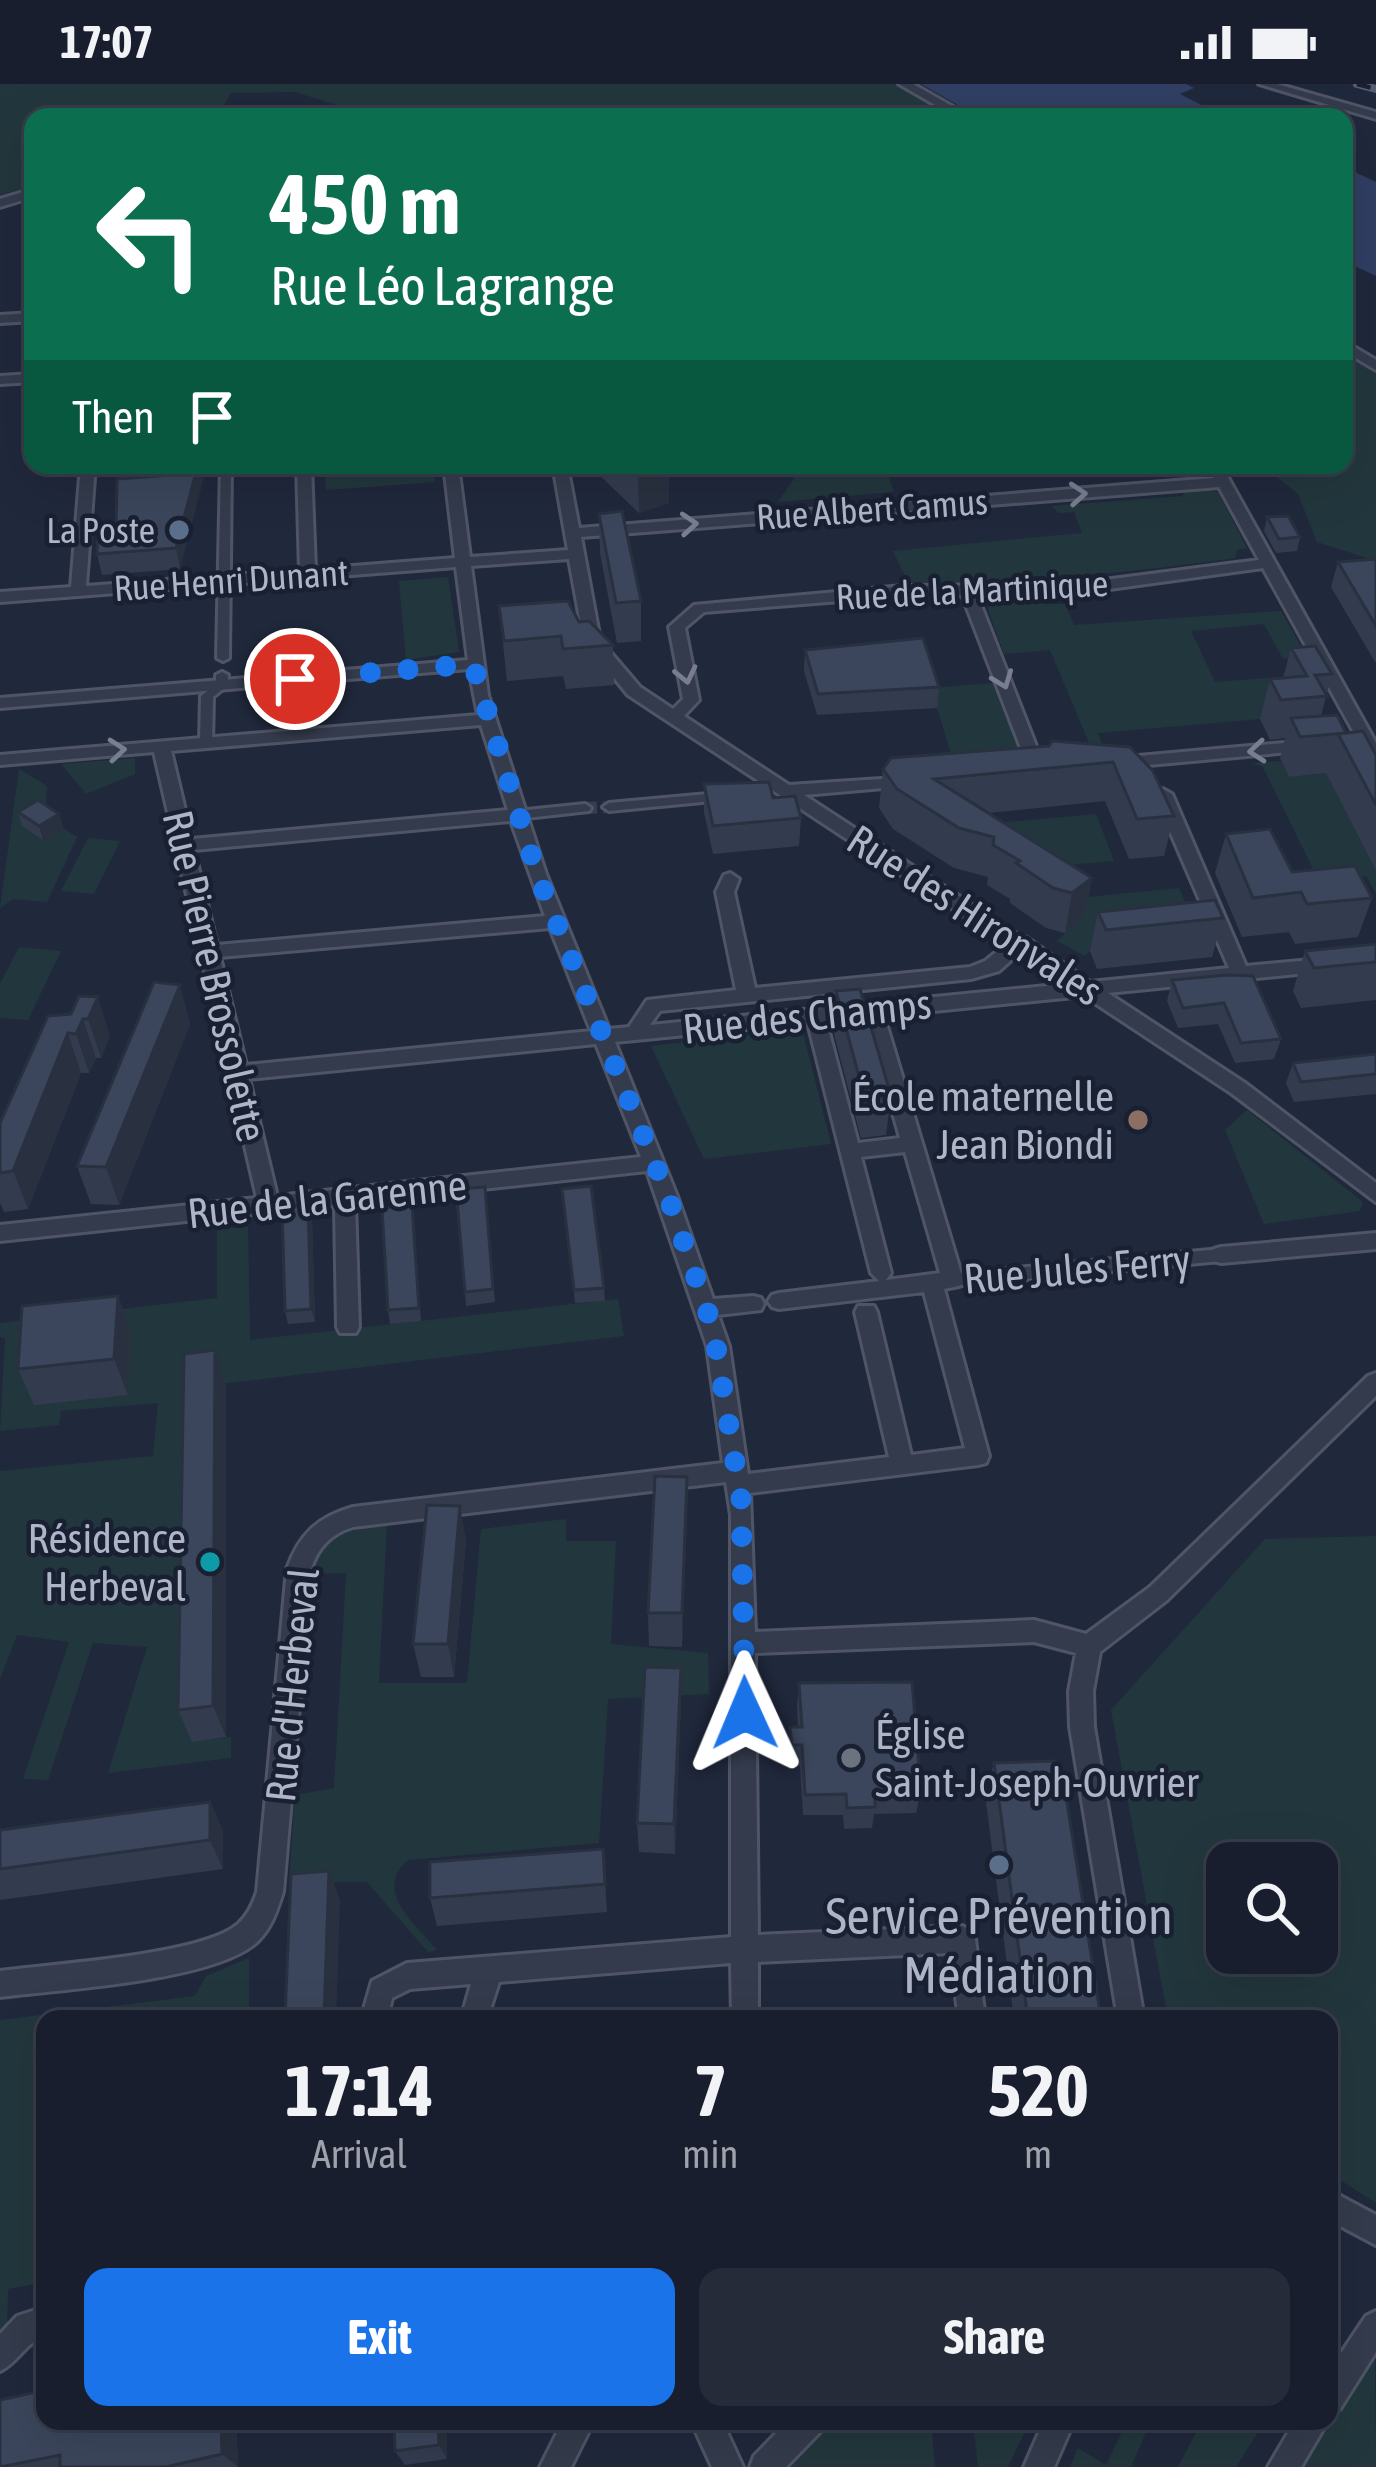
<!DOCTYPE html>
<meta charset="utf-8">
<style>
:root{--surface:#181e2d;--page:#252b39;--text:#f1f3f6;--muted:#9fa2aa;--line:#363c49;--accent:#1a73e8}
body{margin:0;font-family:"Asap Condensed",sans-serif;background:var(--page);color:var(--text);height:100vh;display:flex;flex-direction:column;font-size:45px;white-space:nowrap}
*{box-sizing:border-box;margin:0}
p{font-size:39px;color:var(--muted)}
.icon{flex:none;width:66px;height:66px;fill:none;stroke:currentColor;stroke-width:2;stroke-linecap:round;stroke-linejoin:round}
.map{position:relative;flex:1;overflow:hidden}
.panel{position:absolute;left:36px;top:1926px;width:1302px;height:420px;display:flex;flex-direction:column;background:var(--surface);border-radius:24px;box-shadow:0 12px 48px #0002,0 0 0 3px var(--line)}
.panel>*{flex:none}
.top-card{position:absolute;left:24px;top:24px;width:1329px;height:366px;border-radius:24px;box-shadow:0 12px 48px #0002,0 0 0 3px var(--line);background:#0b6e4f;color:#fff;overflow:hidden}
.controls{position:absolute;left:1206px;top:1758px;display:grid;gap:24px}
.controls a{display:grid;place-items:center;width:132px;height:132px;border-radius:24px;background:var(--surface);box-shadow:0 12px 48px #0002,0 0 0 3px var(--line);font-size:60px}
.pin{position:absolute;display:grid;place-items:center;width:102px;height:102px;color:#fff;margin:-51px;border:6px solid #fff;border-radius:50%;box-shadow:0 3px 12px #0007}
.me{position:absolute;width:132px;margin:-66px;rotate:359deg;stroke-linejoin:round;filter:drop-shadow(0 0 9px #0008)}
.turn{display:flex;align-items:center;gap:42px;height:252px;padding:0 48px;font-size:54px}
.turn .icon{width:156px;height:156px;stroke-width:2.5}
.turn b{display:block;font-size:84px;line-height:102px}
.then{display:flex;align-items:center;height:114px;padding:0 48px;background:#0003;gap:24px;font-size:45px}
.eta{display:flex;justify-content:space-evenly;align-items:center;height:204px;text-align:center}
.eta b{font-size:72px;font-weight:700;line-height:84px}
.action{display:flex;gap:24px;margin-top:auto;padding:24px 48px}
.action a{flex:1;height:138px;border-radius:24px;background:var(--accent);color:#fff;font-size:48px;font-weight:700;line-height:138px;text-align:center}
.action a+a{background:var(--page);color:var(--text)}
.status{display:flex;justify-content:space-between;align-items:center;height:84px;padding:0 60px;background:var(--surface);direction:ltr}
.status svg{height:33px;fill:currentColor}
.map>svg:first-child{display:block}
.green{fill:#22373d;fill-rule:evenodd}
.water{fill:#303f63}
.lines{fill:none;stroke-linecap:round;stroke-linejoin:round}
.pedestrian-tunnel{stroke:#353d51;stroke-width:12;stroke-dasharray:12 6;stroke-linecap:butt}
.pedestrian-casing{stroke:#4f5567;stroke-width:6}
.minor-casing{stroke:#4f5567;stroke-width:6}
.pedestrian{fill:#343b4c;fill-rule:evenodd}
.minor{fill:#343b4c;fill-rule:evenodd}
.rail-casing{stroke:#555e74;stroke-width:8}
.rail{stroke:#192031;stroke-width:4.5;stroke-dasharray:14;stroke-linecap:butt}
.wall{fill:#333c4f}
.shaded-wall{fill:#293140}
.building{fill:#3b465c;stroke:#293140;stroke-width:3}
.oneway{stroke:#787e90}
.route{stroke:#1a73e8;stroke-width:21;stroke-dasharray:0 37.8}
.service-dot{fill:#5c6f8a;stroke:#192031;stroke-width:4.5}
.education-dot{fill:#8d6e63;stroke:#192031;stroke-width:4.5}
.culture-dot{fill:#0f9aa8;stroke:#192031;stroke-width:4.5}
.worship-dot{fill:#6b7280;stroke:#192031;stroke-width:4.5}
.labels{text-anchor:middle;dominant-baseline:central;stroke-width:9;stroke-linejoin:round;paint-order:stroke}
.far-street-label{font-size:36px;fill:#afb5c8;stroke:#192031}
.far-poi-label{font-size:36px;fill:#afb5c8;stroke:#192031;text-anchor:end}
.street-label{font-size:42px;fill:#afb5c8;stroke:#192031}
.poi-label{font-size:42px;fill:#afb5c8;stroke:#192031;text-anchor:end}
.near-poi-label{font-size:51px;fill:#afb5c8;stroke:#192031}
</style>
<div class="status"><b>17:07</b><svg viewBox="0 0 49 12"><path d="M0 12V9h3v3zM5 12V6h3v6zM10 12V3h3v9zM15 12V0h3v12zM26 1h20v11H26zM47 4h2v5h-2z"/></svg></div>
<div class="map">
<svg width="1376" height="2383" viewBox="0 0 1376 2383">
<rect width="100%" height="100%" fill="#20283c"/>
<g class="green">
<path d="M0 0H897L960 33H375L295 8 231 9 217 33H33V102L0 111Z"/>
<path d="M1344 267 1376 289V477L1317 458 1298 410 1262 381H1344Z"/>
<path d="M324 381H433L435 398 326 406Z"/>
<path d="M790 381H885L894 408 778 418 794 395Z"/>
<path d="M1189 403 1218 408 1247 464 1237 466 1235 474C1125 489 1018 500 908 498L893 467 1082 449 1074 428 1059 429 1051 422 1182 412Z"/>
<path d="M448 493 459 568 406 576 399 497Z"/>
<path d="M990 519 1065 520 1074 541 1281 527 1307 573 1283 575 1264 540 1191 547 1215 598 1291 592 1296 632 1098 649 1104 665 1092 666 1050 566 1004 570 988 526Z"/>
<path d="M994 599 1023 674 955 683 931 604Z"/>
<path d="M135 674V690L86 710 61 680Z"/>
<path d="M1281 677 1289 693 1326 689 1376 787V810L1366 792 1354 793 1348 781 1313 785 1263 683 1252 679Z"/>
<path d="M19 685 47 702 43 756 63 744 77 753 47 818 13 815 0 824Z"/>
<path d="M1096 730 1114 777 1055 782 1067 815 1179 804 1201 856 1090 867 1085 872 1057 857 1072 843 953 743Z"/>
<path d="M88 754 120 757 94 810 61 807Z"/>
<path d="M19 863 61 867 28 936 0 934V900Z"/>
<path d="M802 945 831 1060 704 1075 651 962Z"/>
<path d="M1247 1026 1363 1118 1360 1127 1264 1140 1225 1046Z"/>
<path d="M248 1142 250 1256 618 1215 624 1252 194 1303 192 1657 231 1653V1674L108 1689 147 1563 93 1559 48 1696 23 1695 69 1558 17 1551 0 1595V1387L153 1372 158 1319 61 1327 59 1341 0 1347 5 1254 0 1253V1239L217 1214V1146Z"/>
<path d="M566 1435V1457H616L611 1560 708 1569 709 1610 608 1615 599 1759 408 1776C372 1806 416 1841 437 1866L428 1868 367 1798H289L295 1711 334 1704 346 1489 312 1490C319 1452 353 1444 387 1440L379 1599H467L481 1445Z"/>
<path d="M1376 1452V2119L1329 2089V1935H1168L1111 1626 1265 1455ZM1227 1779H1317V1869H1227Z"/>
<path d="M249 1874V1935H45V2198L8 2205 7 2247 0 2248V1936L195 1912 206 1892Z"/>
<path d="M1375 2262 1376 2383H1301Z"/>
<path d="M824 2337H931L935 2383H791Z"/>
<path d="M973 2337H1030L1008 2383H978Z"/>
<path d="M1127 2337H1151L1131 2383H1070L1078 2364 1106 2381Z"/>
<path d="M1202 2337H1265L1236 2383H1178Z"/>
</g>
<g class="water">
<path d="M921 0H1186L1194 4 1180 10 1225 33H979Z"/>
<path d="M1344 83 1376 98V192L1344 177Z"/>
</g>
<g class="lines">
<path class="pedestrian-tunnel" d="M585 724 609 723"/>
<g class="pedestrian-casing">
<g id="pedestrian">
<path d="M221 381H231L229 574 223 577 217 574Z"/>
<path d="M222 588 228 591V601L213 613 212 659 206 663 200 659 201 612 216 600V591Z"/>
<path d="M719 709 725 713 723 716 609 727 603 723 609 719Z"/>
<path d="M585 720 591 724 589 727 517 735 511 731 517 727Z"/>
<path d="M1221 1165 1226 1167 1228 1171 1226 1175 1221 1177 952 1202 947 1200 944 1196 947 1192 952 1190Z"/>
</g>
</g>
<g class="minor-casing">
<g id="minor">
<path d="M899 0H913L971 33H956Z"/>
<path d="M1259 0H1277L1376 28V35Z"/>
<path d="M33 105V113L0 123V115Z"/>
<path d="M33 229V237L0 239V231Z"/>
<path d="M1344 257 1376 276V286L1344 267Z"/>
<path d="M33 290V298L0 300V292Z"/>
<path d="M81 381H95L86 502 300 486 297 381H311L315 485 455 474 444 381H458L470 473 568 466 553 381H567L579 444 1214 394 1207 381H1221L1376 659V679L1368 674 1263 484 1073 510 977 511 1045 685 1037 690 1029 685 962 511 903 512 704 528 685 544 699 616 684 632 789 701 912 693 915 697 906 702 804 711 1020 852 1027 854 1090 898 1229 884 1154 710 1163 705 1172 710 1246 882 1376 870V882L1108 909 1245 999 1376 1099V1118L1231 1009 1084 912 884 932 963 1196 959 1202 944 1205 989 1372 986 1379 978 1381 750 1409 755 1548 1034 1536 1086 1550 1150 1503 1368 1292 1376 1289V1312L1166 1517 1100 1568 1093 1607 1094 1643 1144 1935H1118L1070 1643 1069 1607 1076 1569 1034 1558 755 1569 758 1851 962 1842 971 1846 975 1855 985 1935H959L950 1869 758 1878V1935H732L731 1879 499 1898 487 1935H461L471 1900 410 1905 392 1914 387 1935H361L372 1897 407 1879 731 1853V1431L726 1398 353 1443C331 1450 318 1463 311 1485L283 1808C277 1826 272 1844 257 1858 214 1897 62 1905 0 1913V1887C52 1880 203 1871 238 1840 248 1831 253 1820 257 1808L287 1485C299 1450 318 1433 353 1423L723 1379 707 1262 647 1087 355 1119 359 1243 356 1249H340L337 1243 335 1121 0 1157V1141L257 1114 154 668 0 681V671L478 631 469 585 0 624V614L468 576 456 483 0 518V508L71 503ZM1219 403 1259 476 1073 500 903 502 694 521 669 543 683 615 673 625 640 603 600 556 581 453ZM569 475 584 557 628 611 1006 860 985 877 970 883 755 904 734 808 739 795 730 789 724 791 716 808 736 906 647 916 629 943 609 945 546 790 488 611 471 482ZM481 641 508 726 192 755 171 667ZM511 737 545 832 217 861 194 766ZM550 844 591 947 246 981 220 873ZM1019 869 1066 900 650 941 660 927 971 895 999 887ZM866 933 900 1054 858 1059 826 937ZM808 939 871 1189 879 1197 779 1209 772 1211 768 1217 772 1223 779 1225 924 1208 965 1364 911 1371 877 1228 874 1222H858L855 1228 889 1373 748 1390 729 1262 718 1231 761 1226 764 1220 761 1214 753 1212 713 1215 677 1112 615 958ZM596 960 641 1073 277 1112 249 995ZM905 1068 940 1189 886 1196 891 1189 861 1073Z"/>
<path d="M1306 657 1314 662 1312 666 1116 684 1108 679 1116 674Z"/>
<path d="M1376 1149V1165L1221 1179 1214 1177 1211 1171 1214 1165 1221 1163Z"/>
<path d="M1329 2106 1376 2131V2161L1329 2136Z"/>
<path d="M45 2223V2253C26 2257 18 2279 0 2287V2250L17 2232Z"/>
<path d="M1376 2227V2268L1340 2325 1329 2329V2287L1366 2232Z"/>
<path d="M563 2337H594L571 2383H540Z"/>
<path d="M691 2337H722L743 2383H712Z"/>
<path d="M788 2337H824L820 2348 786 2383H750L754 2372Z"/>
<path d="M1044 2337H1074L1054 2383H1024Z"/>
<path d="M1295 2337H1328L1301 2383H1268Z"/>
</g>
</g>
<use href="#pedestrian" class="pedestrian"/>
<use href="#minor" class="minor"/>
<g class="rail-casing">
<path id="rail" d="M1357 0 1376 5"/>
</g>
<use href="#rail" class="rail"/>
</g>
<g class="wall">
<path d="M593 381H665L669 419 639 429 593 385Z"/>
<path d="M170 391 180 485 102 491 97 470 116 446Z"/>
<path d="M599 430 641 517V557L617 559 600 469Z"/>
<path d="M1267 433 1300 453 1297 467 1276 469 1264 447Z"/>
<path d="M1376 475V578H1375L1331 503 1338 478Z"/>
<path d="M499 522 579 538 613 561 614 601 566 605 563 592 507 597Z"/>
<path d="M1291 564 1332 590 1321 632 1376 671V787L1326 689 1289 693 1280 674 1285 654 1270 656 1260 635 1270 595 1283 594Z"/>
<path d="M805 566 939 603 937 624 817 631 804 587Z"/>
<path d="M1130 663 1174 732 1164 772 1129 775 1105 717 988 729 1092 794 1084 834 1065 849 1046 844 1010 819V815L987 801 988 793 954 784 893 745 879 724 883 685Z"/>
<path d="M704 700 773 714 801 734 799 762 713 770 704 728Z"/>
<path d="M18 728 59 730 63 744 43 756 22 742Z"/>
<path d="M1226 750 1292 788 1372 814 1358 853 1295 860 1289 848 1242 853 1215 789Z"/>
<path d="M1098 828 1223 834 1212 873 1097 885 1090 867Z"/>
<path d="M1376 860V916L1301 924 1293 907 1305 867Z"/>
<path d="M1228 891 1281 955 1274 975 1235 979 1218 940 1178 944 1167 917 1172 896Z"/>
<path d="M836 907 891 1012 886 1051 861 1054 833 946Z"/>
<path d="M79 912 110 952 101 974H96L89 989H81L28 1125 4 1128 0 1119V1039L71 930Z"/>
<path d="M190 940 119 1121 91 1120 77 1082Z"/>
<path d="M1376 970V1010L1294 1018 1286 999 1293 979Z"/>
<path d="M485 1103 495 1218 466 1222 465 1208Z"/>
<path d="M562 1105 604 1204 605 1217 575 1219Z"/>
<path d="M412 1121 421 1237 390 1240 388 1226Z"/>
<path d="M312 1135 315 1238 288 1240 285 1227Z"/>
<path d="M118 1212 131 1249 128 1311 34 1321 18 1285Z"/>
<path d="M226 1303V1653L192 1658 178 1626Z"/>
<path d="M687 1428 682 1563 649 1562 648 1529Z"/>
<path d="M466 1456 454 1593H421L413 1560Z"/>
<path d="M799 1599 921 1708 916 1729 874 1730 872 1744 844 1745 843 1731H803L800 1682 790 1683 788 1665 790 1643H798L797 1621Z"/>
<path d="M681 1616 675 1770 639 1768 637 1739Z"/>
<path d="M994 1679 1058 1706 1100 1935H1014L985 1710Z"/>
<path d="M210 1718 223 1748V1785L0 1816V1746Z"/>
<path d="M603 1765 607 1828 437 1842 430 1814Z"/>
<path d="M45 2337H236L238 2383H0Z"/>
<path d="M394 2337H446L447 2375 405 2381 395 2367Z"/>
</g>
<g class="shaded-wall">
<path d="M198 381H207L180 485 176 464Z"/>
<path d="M665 381H669V419L639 429 638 390Z"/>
<path d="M59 730 63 744 43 756 39 742Z"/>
<path d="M1092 794 1084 834 1065 849 1072 809Z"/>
<path d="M180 901 190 940 119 1121 106 1083Z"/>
<path d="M98 913 110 952 101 974 88 935Z"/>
<path d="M83 935 96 974 89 989 76 950Z"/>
<path d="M68 949 81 989 28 1125 13 1087Z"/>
<path d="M308 1121 312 1135 315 1238 311 1225Z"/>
<path d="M118 1212 131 1249 128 1311 114 1275Z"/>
<path d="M215 1266 226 1303V1653L213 1622Z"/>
<path d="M687 1393V1428L682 1563V1529Z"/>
<path d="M460 1422 466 1456 454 1593 448 1560Z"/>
<path d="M681 1584V1616L675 1770 674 1740Z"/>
<path d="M210 1718 223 1748V1785L210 1756Z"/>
<path d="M329 1787 340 1816 336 1935H324Z"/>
<path d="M221 2337H236L238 2383 222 2370Z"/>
<path d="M438 2337H446L447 2375 439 2361Z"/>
</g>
<g class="building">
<path d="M170 381H198L176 464 97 470 98 448 116 446 117 395 170 391Z"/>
<path d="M629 381H665L638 390Z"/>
<path d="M622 427 641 517 616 519 599 430Z"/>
<path d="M1288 432 1300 453 1279 455 1267 433Z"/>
<path d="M1376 475V542L1338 478Z"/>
<path d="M568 517 579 538 589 537 613 561 563 565 561 552 504 557 499 522Z"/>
<path d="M923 554 939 603 818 610 805 566Z"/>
<path d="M1315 562 1332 590 1315 591 1327 612 1281 616 1270 595 1307 592 1291 564Z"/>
<path d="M1337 631 1346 649 1300 653 1291 634Z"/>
<path d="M1363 647 1376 671V721L1338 650Z"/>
<path d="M1052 657 1130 663 1153 687 1174 732 1137 735 1113 678 934 695 1092 794 1072 809 1053 804 1016 779 1020 777 993 761 994 753 959 744 897 705 883 685 891 674 1049 662Z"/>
<path d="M769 698 773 714 795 712 801 734 713 742 704 700Z"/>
<path d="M38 716 59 730 39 742 18 728Z"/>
<path d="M1270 745 1292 788 1355 782 1372 814 1307 820 1301 808 1253 814 1226 750Z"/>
<path d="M1215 816 1223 834 1106 846 1098 828Z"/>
<path d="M1376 860V878L1314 884 1305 867Z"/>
<path d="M1228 891 1253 892 1281 955 1241 959 1224 919 1183 924 1172 896Z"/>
<path d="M154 898 180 901 115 1061 106 1083 77 1082Z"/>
<path d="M860 905 891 1012 865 1015 836 907Z"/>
<path d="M79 912 98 913 88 935H83L76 950 68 949 13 1087 0 1089V1039L48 932 71 930Z"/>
<path d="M1376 970V990L1301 998 1293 979Z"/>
<path d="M591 1102 604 1204 574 1206 562 1105Z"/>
<path d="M485 1103 493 1205 465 1208 456 1105Z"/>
<path d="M308 1121 311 1225 285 1227 282 1123Z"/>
<path d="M412 1121 419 1224 388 1226 382 1124Z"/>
<path d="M118 1212 114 1275 18 1285 22 1222Z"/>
<path d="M215 1266 213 1622 178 1626 184 1270Z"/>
<path d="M655 1392 687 1393 682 1529H648Z"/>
<path d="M427 1421 460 1422 448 1560H413Z"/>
<path d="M645 1583 681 1584 674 1740 637 1739Z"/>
<path d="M912 1598 921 1708 875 1709V1723L847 1724 846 1710 805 1711 802 1661H792L790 1643H802L799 1599Z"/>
<path d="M1054 1677 1058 1706H1065L1101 1934 1095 1935H1028L994 1679Z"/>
<path d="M210 1718V1756L0 1785V1746Z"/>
<path d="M603 1765 605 1800 430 1814V1778Z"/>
<path d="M329 1787 324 1935H285L291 1790Z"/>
<path d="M45 2306V2337H59V2339L67 2337H221L222 2370 166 2383H60V2371L0 2383V2316Z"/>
<path d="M394 2337H438L439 2361 395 2367Z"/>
</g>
<defs><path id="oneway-chevron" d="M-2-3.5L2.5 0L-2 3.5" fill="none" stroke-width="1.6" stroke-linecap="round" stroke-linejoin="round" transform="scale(3)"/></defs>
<g class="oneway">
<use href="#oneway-chevron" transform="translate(1078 410) rotate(-4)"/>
<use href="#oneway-chevron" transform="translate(689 440) rotate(-4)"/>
<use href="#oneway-chevron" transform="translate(686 591) rotate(77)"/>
<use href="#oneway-chevron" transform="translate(1003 596) rotate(69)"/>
<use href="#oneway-chevron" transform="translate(117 666) rotate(-5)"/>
<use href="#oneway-chevron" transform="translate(1257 667) rotate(175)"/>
</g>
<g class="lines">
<path class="route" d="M295 595 473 580 537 790 668 1112 713 1244 741 1415 745 1629"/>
</g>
<g class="service-dot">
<circle cx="179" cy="446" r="12"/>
<circle cx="999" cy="1781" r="12"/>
</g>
<circle class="education-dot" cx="1138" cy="1036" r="12"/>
<circle class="culture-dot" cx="210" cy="1478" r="12"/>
<circle class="worship-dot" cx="851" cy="1674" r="12"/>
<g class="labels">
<g class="far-street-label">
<text transform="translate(872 425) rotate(-4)">Rue Albert Camus</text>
<text transform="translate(231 496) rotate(-4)">Rue Henri Dunant</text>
<text transform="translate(972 506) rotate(-3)">Rue de la Martinique</text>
</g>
<g class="far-poi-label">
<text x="155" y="446">La Poste</text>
</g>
<g class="street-label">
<text transform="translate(975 831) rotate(33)">Rue des Hironvales</text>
<text transform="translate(215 892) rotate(77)">Rue Pierre Brossolette</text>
<text transform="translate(807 932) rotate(-6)">Rue des Champs</text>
<text transform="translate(327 1115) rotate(-6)">Rue de la Garenne</text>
<text transform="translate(1077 1185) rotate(-5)">Rue Jules Ferry</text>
<text transform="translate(292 1601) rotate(-84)">Rue d'Herbeval</text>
</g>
<g class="poi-label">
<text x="1114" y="1012">École maternelle<tspan x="1114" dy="48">Jean Biondi</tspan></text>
<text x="186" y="1454">Résidence<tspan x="186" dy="48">Herbeval</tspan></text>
<text x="875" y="1650" text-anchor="start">Église<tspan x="875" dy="48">Saint-Joseph-Ouvrier</tspan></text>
</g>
<g class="near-poi-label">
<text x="999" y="1831">Service Prévention<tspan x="999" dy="59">Médiation</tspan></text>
</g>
</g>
</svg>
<div class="controls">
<a><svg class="icon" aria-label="search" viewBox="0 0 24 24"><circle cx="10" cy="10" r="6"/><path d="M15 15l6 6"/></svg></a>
</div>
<div class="pin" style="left:295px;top:595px;background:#d93025"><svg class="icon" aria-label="arrive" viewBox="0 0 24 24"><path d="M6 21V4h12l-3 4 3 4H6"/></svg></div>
<svg class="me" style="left:745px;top:1629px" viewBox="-20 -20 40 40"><path d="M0-17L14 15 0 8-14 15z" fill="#1a73e8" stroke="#fff" stroke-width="4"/></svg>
<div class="top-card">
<div class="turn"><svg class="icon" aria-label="left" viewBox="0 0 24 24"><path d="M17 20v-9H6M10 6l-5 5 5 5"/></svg><div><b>450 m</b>Rue Léo Lagrange</div></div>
<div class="then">Then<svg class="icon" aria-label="arrive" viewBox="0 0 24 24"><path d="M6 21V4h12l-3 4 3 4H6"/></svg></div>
</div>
<section class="panel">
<div class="eta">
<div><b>17:14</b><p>Arrival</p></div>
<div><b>7</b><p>min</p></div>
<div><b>520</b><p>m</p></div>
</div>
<div class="action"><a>Exit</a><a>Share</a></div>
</section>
</div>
